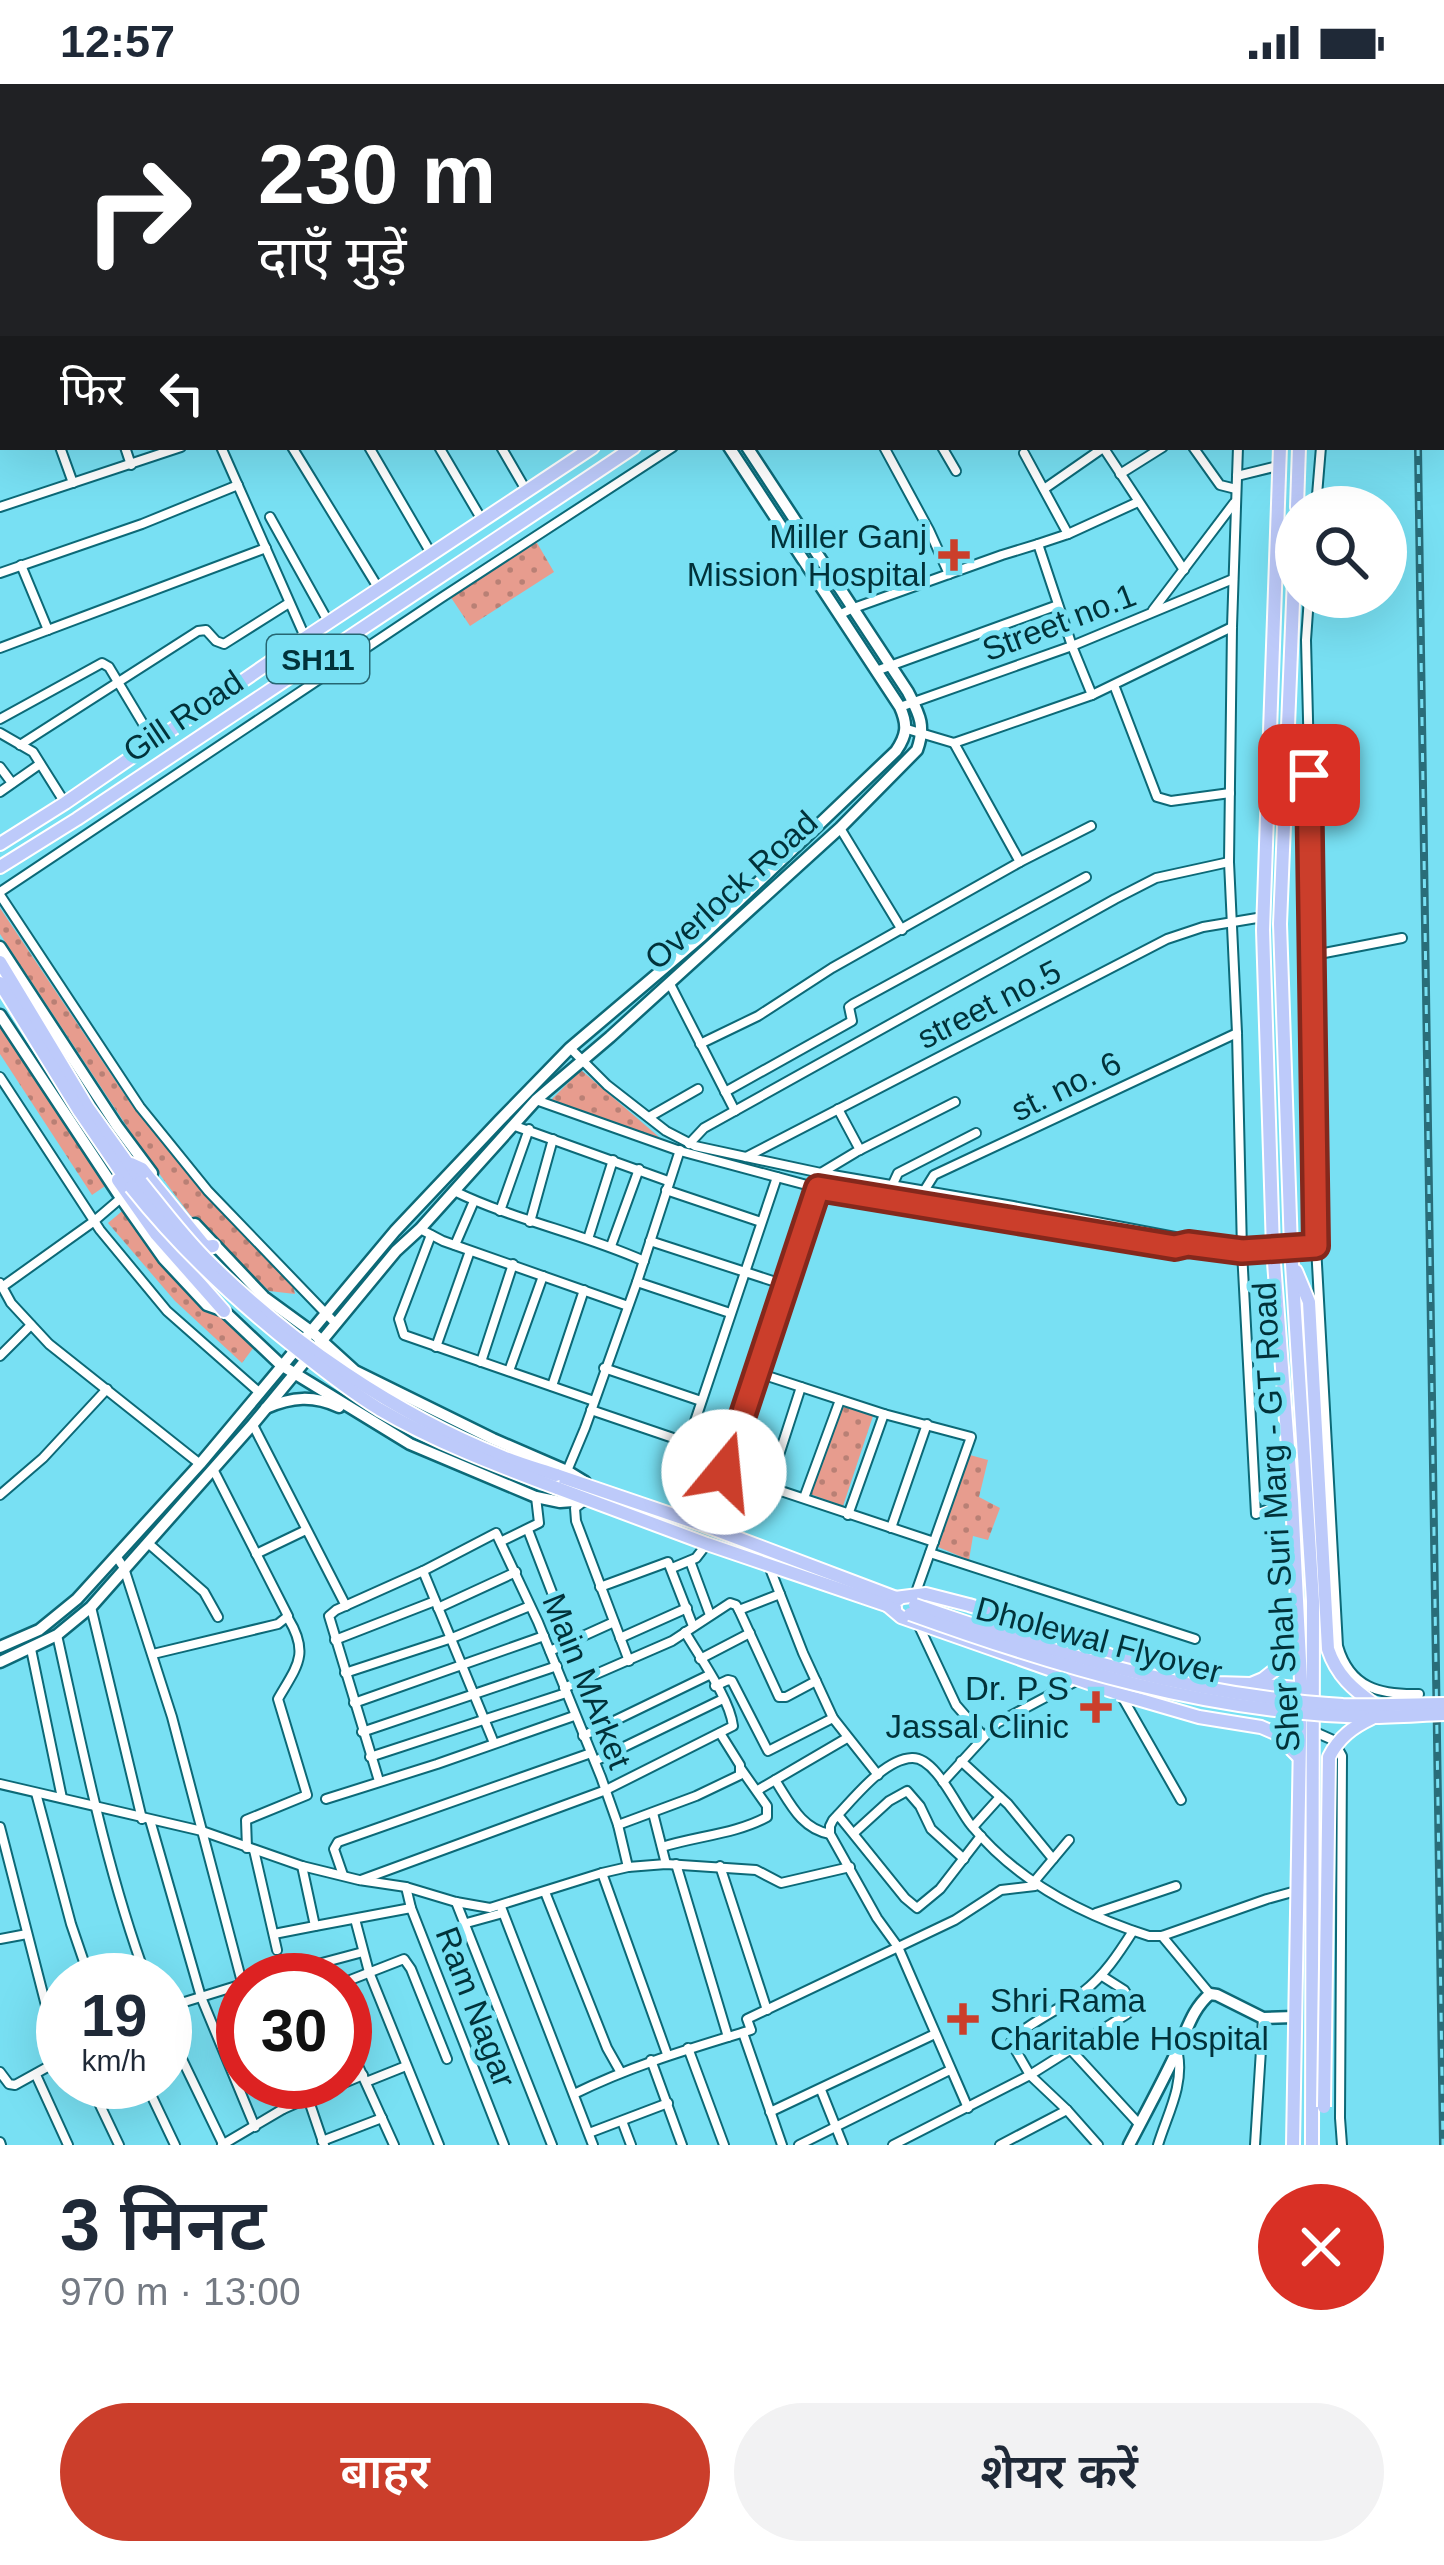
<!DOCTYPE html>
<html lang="hi">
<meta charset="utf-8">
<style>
:root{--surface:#fff;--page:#f2f2f3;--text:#1f2937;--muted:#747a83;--accent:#cb3e2b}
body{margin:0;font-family:Arial,"Noto Sans Devanagari",sans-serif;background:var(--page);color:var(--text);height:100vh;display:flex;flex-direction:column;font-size:45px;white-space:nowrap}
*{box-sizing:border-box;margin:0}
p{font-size:39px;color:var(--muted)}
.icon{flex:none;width:66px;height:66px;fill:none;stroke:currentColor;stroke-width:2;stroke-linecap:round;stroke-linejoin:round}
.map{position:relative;height:2061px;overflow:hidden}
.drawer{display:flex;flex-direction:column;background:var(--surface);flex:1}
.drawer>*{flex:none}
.guide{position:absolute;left:0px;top:0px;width:1446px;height:366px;box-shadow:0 12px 48px #0002;background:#202124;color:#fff;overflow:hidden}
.buttons{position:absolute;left:1275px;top:402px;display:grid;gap:24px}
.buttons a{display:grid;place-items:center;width:132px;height:132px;border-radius:50%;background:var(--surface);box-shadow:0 12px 48px #0002;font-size:60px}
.speed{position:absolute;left:36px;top:1869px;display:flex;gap:24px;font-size:60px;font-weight:700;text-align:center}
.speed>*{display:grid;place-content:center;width:156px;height:156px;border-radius:50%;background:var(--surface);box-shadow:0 12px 48px #0002;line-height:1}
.speed small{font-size:30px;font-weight:400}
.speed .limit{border:18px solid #d22;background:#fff;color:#111}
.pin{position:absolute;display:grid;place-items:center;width:102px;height:102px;color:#fff;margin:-51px;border-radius:24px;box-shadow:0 6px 18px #0006}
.me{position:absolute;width:132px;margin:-66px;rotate:17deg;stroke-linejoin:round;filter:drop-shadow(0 0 9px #0008)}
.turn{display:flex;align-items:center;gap:42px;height:252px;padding:0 60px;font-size:54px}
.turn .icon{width:156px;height:156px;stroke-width:2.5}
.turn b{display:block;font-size:84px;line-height:102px}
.then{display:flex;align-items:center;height:114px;padding:0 60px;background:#0003;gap:24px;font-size:45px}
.round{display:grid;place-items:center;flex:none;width:126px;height:126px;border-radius:63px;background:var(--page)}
.summary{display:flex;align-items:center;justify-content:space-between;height:204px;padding:0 60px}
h1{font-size:72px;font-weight:600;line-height:90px}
.action{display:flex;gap:24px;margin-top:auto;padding:24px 60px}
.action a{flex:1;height:138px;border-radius:72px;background:var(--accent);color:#fff;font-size:48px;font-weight:600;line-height:138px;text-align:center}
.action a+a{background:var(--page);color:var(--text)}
.status{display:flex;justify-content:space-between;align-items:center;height:84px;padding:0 60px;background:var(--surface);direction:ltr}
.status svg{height:33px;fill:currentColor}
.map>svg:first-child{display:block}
.park{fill:url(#park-dots)}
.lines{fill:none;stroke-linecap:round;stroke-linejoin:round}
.street-casing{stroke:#0c6977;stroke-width:12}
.secondary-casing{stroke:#0c6977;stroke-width:15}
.primary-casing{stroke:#fff;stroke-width:16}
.street{stroke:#fff;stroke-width:8}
.secondary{stroke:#fff;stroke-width:10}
.primary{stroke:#bdcafa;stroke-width:12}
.rail-casing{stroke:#296d79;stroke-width:8}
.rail{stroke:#78e0f3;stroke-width:3;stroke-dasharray:9;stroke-linecap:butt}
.primary-bridge-casing{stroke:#fff;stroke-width:16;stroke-linecap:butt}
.primary-bridge{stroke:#bdcafa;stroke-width:12}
.route-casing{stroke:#84281c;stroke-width:30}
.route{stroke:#cb3e2b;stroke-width:21}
.poi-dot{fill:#cb3e2b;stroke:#78e0f3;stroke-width:4.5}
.labels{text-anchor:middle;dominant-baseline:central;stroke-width:10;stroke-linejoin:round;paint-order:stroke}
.shield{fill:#78e0f3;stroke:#256672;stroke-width:3}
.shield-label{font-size:30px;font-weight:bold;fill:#01323a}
.poi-label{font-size:33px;fill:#01323a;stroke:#78e0f3;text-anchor:end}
.street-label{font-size:33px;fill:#01323a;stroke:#78e0f3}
</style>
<div class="status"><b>12:57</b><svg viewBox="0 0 49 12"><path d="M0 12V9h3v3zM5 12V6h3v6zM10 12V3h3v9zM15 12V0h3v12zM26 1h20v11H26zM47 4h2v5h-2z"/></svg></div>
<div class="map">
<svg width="1444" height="2061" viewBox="0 0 1444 2061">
<defs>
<pattern id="park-dots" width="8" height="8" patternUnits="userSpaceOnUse" patternTransform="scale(3)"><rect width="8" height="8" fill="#e79c8e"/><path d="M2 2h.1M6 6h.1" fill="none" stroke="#b98075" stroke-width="1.8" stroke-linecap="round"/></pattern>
</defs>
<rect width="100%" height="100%" fill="#78e0f3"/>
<g class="park">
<path d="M533 452 554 488 470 542 446 506Z"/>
<path d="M0 824 133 1023 207 1113 292 1197 295 1210 269 1207 190 1131 149 1076 0 850Z"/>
<path d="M0 929 111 1098 92 1111 0 970Z"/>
<path d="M581 986 666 1059 550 1017Z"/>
<path d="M127 1123 254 1263 242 1279 175 1217 108 1139Z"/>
<path d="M836 1317 874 1329 843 1422 810 1410Z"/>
<path d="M970 1371 988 1376 979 1413 1000 1424 988 1456 973 1452 969 1476 938 1463Z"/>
</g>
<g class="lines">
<g class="street-casing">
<g id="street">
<path d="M4 0 5 3"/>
<path d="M44 0 45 3"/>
<path d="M140 0 142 3"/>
<path d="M323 0 324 3"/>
<path d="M366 0 367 3"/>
<path d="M428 0 430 3"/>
<path d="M592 0 594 3"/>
<path d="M672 0 673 3"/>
<path d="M729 0 731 3"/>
<path d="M810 0 811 3"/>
<path d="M860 0 861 3"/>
<path d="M904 0 905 3"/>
<path d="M1129 0 1131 3"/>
<path d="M1330 0V3"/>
<path d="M15 3 22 0"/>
<path d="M171 3 177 0"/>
<path d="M281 3 287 0"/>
<path d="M495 3 501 0"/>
<path d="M565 3 572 0"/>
<path d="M686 3 693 0"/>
<path d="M762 3 769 0"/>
<path d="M925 3 935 0"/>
<path d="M1025 3 1030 0"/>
<path d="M1230 3 1234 0"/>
<path d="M1258 3 1259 0"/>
<path d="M0 10 3 8"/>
<path d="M0 47 3 52"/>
<path d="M0 99 3 97"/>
<path d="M1443 150H1444"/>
<path d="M1443 200 1444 199"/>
<path d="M0 209 3 217"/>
<path d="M0 259 3 258"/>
<path d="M0 357 3 356"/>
<path d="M60 363 73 399"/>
<path d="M125 363 131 381"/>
<path d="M221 363 305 553"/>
<path d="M292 363 379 505"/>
<path d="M369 363 432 471"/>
<path d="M439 363 482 436"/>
<path d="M501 363 526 406"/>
<path d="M884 363 929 446 949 490"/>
<path d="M942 363 956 387"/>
<path d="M1103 363 1184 486"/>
<path d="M1193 363 1220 401 1236 405"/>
<path d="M1238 363 1232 543 1229 778 1237 949 1242 1167 1256 1430 1292 1416"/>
<path d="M1024 369 1068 450"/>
<path d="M1120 390 1163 363"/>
<path d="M1237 392 1278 382"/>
<path d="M1044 405 1103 364"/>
<path d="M0 423 181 363"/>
<path d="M1316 423 1321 363"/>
<path d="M270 433 329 539"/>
<path d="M1038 460 1068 450 1138 418"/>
<path d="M21 481 48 546"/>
<path d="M0 489 142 440 238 401"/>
<path d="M1153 526 1234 419"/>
<path d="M839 531 851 525 1002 471 1038 460 1072 562 1092 611"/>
<path d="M0 564 266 464"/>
<path d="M876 587 1058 521"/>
<path d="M1114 601 1157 713 1171 717 1230 709"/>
<path d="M900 623 1072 562 1233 495"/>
<path d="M0 635 102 579 109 583 154 658"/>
<path d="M907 645 954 659 1092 611 1232 543"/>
<path d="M0 649 33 668 65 719"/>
<path d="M954 659 1020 778"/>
<path d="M20 661 198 547 206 546 216 557 224 560 289 519"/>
<path d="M0 683 12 699"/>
<path d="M0 708 40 680"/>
<path d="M840 744 902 846"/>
<path d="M0 808 441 514 673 363"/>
<path d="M0 811 140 1023 208 1107 336 1240"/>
<path d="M1314 871 1402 854"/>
<path d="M670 900 735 1027"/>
<path d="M700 960 758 932 832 884 1020 778 1091 742"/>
<path d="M570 964 607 1001 666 1047 695 1062 821 1089 1013 1122 1175 1153 1186 1159"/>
<path d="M0 993 100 1146 167 1227 260 1309"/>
<path d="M725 1008 852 937 849 923 853 920 1086 793"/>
<path d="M536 1016 680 1067 818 1104 1175 1163 1188 1160 1242 1167 1316 1162 1314 871 1306 556 1309 513"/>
<path d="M838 1025 860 1066"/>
<path d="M649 1033 698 1005"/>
<path d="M515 1042 668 1097"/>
<path d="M689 1060 704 1044 1115 815 1156 794 1229 778"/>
<path d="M746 1073 1167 855 1203 843 1263 833"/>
<path d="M892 1102 898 1089 976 1049"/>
<path d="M666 1106 761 1138"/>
<path d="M454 1107C516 1137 582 1149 644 1177"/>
<path d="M924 1107 934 1091 1237 949"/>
<path d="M500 1127 529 1045"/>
<path d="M530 1138 553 1055"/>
<path d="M420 1145 443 1157 628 1222"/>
<path d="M431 1151 399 1235 404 1251 594 1317"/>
<path d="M588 1155 613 1076"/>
<path d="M650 1157 785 1201"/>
<path d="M455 1161 474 1117"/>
<path d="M611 1162 639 1085"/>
<path d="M1316 1162 1338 1562C1350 1604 1380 1611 1419 1610"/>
<path d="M637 1198 730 1229"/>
<path d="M0 1199 11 1219 49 1260 200 1380"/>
<path d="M2 1203 93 1138 121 1114"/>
<path d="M436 1263 470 1167"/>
<path d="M0 1272 31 1241"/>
<path d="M481 1278 513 1180"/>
<path d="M604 1284 701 1317"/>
<path d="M509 1287 543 1192"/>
<path d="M755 1288 884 1330 971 1353 915 1511"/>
<path d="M552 1302 584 1206"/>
<path d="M591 1326 729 1373"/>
<path d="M253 1341 346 1522"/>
<path d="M688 1358 777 1093"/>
<path d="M567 1387 585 1344 637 1198 680 1066"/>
<path d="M724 1388 934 1458"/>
<path d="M769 1402 801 1303"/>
<path d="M0 1411 43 1374 107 1305"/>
<path d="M804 1414 840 1316"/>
<path d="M583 1418 575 1424 576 1437 629 1577"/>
<path d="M848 1431 884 1330"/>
<path d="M703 1441 724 1388 821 1089 856 1068 955 1018"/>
<path d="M891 1444 927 1340"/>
<path d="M528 1446 561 1532"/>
<path d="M502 1457 539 1439 536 1413"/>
<path d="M148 1459 204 1508 218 1533"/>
<path d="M930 1469 1195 1555"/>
<path d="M256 1470 306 1446"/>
<path d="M116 1472 124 1484 172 1633 243 1902"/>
<path d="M690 1477 710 1531"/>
<path d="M769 1482 803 1569 833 1634 878 1691"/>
<path d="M672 1484 696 1474 706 1461"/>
<path d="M423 1487 494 1659"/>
<path d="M600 1503 668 1478 693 1542"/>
<path d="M91 1523 142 1735"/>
<path d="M438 1524 516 1488"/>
<path d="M739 1526 780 1510"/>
<path d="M918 1540 956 1621 983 1652"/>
<path d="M57 1551C83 1667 106 1785 147 1896"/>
<path d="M620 1554 687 1524"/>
<path d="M335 1556 435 1517"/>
<path d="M31 1565 62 1714"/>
<path d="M550 1567 614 1538"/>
<path d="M153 1570 278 1540 288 1532 213 1385"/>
<path d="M700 1575 750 1549"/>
<path d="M345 1589 452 1554 530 1522"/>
<path d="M715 1602 728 1596 732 1597 768 1667 833 1634"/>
<path d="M564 1604 672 1557 730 1519 736 1521 739 1526 779 1613H786L816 1597"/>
<path d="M1121 1611 1181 1716"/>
<path d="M354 1619 544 1552"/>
<path d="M362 1648 557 1582"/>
<path d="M1315 1648 1333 1656 1342 1672 1340 2034 1342 2061"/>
<path d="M583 1652 709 1591"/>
<path d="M370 1673 566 1609"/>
<path d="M595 1677 723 1615"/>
<path d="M961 1677 1008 1720 1053 1775"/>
<path d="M775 1696C790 1719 801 1745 830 1750"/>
<path d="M379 1697 329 1532 336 1526 423 1487 496 1449 538 1538 601 1693 618 1741 628 1783"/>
<path d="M943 1698 997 1639 1078 1596"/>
<path d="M0 1700 202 1747 302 1782 359 1796 406 1803 456 1818 490 1824 602 1789 628 1783 666 1780 756 1786 781 1799 850 1783"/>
<path d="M758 1706 847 1654"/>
<path d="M36 1709 71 1840 83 1875 93 1896"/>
<path d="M326 1715 437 1680 574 1632"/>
<path d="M653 1729 666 1780"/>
<path d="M838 1731 905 1814 917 1824 940 1805 981 1752"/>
<path d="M150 1736 201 1913 255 2043"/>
<path d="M618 1741 696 1712 740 1691V1681L720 1649"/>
<path d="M0 1743 60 1976"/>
<path d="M973 1743 1000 1713"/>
<path d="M855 1748 889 1717 907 1707 920 1722 931 1745 964 1775"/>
<path d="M662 1763C697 1752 736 1750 767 1733V1722L741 1685"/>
<path d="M247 1764 246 1736 307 1711 278 1615C297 1582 310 1570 288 1534"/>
<path d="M254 1766 277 1866"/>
<path d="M676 1780 728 1953"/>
<path d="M302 1782 315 1842 411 1824"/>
<path d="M720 1782 767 1926"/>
<path d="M602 1789 667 1970"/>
<path d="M343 1791 334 1765 338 1758 591 1669"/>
<path d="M361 1796 606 1706 733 1642C730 1615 700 1574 685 1548"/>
<path d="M1033 1799 1069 1756"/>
<path d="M406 1803 411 1824 504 2061"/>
<path d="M545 1808 607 1964 620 1987"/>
<path d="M456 1818 552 2061"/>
<path d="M501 1823 593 2061"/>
<path d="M1096 1829 1176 1802"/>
<path d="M355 1835 369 1888 439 2061"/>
<path d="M463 1840 503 1829"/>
<path d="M274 1850 315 1842"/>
<path d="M1162 1852 1210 1910"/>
<path d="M0 1855 27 1850"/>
<path d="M319 1880 323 1896"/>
<path d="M258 1896 363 1868"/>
<path d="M345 1898 404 1875 411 1885 447 1975"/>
<path d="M165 1924 243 1900"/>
<path d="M165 1940 223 2060"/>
<path d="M743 1949 782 2061"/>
<path d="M345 1953 394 2061"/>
<path d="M688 1964 724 2061"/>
<path d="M1071 1966 1139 2040"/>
<path d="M651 1976 682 2061"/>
<path d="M0 1988 9 2000 15 2001 62 1975"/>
<path d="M36 1991 68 2061"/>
<path d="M89 1998 119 2061"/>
<path d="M145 1998 175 2061"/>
<path d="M274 1998 283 2025"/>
<path d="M366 1998 406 1982"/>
<path d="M821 2006 843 2061"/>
<path d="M574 2010C633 1981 689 1965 751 1946L747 1935 955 1836 1001 1806 1035 1802"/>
<path d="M308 2014 363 1991"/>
<path d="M968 2024 898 1863 877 1834 830 1750V1742L833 1736C852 1717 883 1675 912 1674 936 1673 957 1724 971 1741 1016 1796 1082 1831 1149 1852H1162L1267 1815 1296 1807"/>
<path d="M770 2028 935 1950"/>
<path d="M622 2037 631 2061"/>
<path d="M589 2049 668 2019"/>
<path d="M322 2057 382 2034"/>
<path d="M0 2058 1 2061"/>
<path d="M222 2061 283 2025 308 2014 324 2061"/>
<path d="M799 2061 950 1986"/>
<path d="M893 2061 1030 1991 1127 1930 1132 1922 1131 1917 1124 1906 1102 1892"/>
<path d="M1000 2061 1067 2026"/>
<path d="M1098 2061 1067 2026 1030 1991 1011 1958C1019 1944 1066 1922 1083 1908 1104 1892 1119 1869 1133 1847"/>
<path d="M1158 2061C1167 2031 1184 2002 1178 1970"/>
<path d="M1255 2061 1263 1934"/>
</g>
</g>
<g class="secondary-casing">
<g id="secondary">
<path d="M488 0 489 3"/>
<path d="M230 3 236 0"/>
<path d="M0 130 3 129"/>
<path d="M0 863 117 1042 152 1089"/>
<path d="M0 931 121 1114 164 1175 207 1221 224 1227 281 1281 410 1360 536 1413 560 1418 586 1416"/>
<path d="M195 1140 264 1213 312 1248 355 1287 493 1355 567 1387 585 1398"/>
<path d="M266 1324C292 1313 313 1311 339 1323"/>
<path d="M0 1563 39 1546 77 1515 200 1380 395 1147 500 1036 570 964 702 852 896 667C907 651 908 641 900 623L729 363"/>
<path d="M0 1578 57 1551 91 1523 253 1340 396 1167 420 1145 536 1016 610 953 840 744 917 666C926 641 919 630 908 608L747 363"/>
<path d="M1129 2061C1145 2030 1162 1999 1177 1967 1187 1947 1192 1925 1210 1910L1217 1911 1263 1934 1294 1933"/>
</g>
</g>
<g class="primary-casing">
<g id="primary">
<path d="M1142 3 1147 0"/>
<path d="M1174 3 1179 0"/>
<path d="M1296 3V0"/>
<path d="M1314 3V0"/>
<path d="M1280 363 1263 846 1273 1165 1292 1416 1301 1597 1293 2061"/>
<path d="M1297 423 1299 363"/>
<path d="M1296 444 1280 840 1291 1164 1313 1517 1312 2061"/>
<path d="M0 760 65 719 305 554 593 363"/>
<path d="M0 783 77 735 634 363"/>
<path d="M0 878 88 1024 141 1098"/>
<path d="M0 899 80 1028 131 1103"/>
<path d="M131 1080 142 1085 203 1160 207 1163 213 1162"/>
<path d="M118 1096 156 1150 224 1227"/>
<path d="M1296 1187 1309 1218 1328 1565C1337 1592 1353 1605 1375 1621"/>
<path d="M556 1391 703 1441 899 1515"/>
<path d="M557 1404 707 1460 895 1524"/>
<path d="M895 1514 926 1510 969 1521 1039 1543 1119 1575 1216 1599 1251 1600 1263 1595 1282 1580 1298 1559"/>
<path d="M888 1522 901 1533 1120 1610 1199 1633 1261 1643 1275 1649 1298 1672"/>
<path d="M1255 1600 1307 1605"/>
</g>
</g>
<use href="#street" class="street"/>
<use href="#secondary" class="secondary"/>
<use href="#primary" class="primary"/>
<g class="rail-casing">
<g id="rail">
<path d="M204 3 209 0"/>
<path d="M1415 3V0"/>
<path d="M0 114 3 113"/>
<path d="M1418 363 1443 2061"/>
</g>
</g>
<use href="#rail" class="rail"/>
<g class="primary-bridge-casing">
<g id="primary-bridge">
<path d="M141 1098C162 1124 183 1152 206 1175 289 1258 395 1330 503 1373 520 1380 538 1385 556 1391"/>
<path d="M131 1103C180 1165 235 1216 297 1265 323 1286 350 1307 379 1325 435 1358 496 1381 557 1404"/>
<path d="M915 1521C1053 1569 1196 1613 1343 1621 1377 1622 1410 1620 1444 1620"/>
<path d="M910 1530C1057 1583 1211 1630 1370 1633 1394 1633 1419 1631 1444 1630"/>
<path d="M1324 2023 1329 1673C1339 1653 1353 1643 1372 1634"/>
</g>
</g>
<use href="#primary-bridge" class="primary-bridge"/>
</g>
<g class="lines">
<g class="route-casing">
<path id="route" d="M724 1388 818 1104 1175 1163 1188 1160 1242 1167 1316 1162 1309 691"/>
</g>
<use href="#route" class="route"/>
</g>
<g class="poi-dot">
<path d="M948 453h12v12h12v12h-12v12h-12v-12h-12v-12h12z"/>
<path d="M1090 1605h12v12h12v12h-12v12h-12v-12h-12v-12h12z"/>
<path d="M957 1917h12v12h12v12h-12v12h-12v-12h-12v-12h12z"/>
</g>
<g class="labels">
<rect class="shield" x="267" y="551" width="102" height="48" rx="9"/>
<g class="shield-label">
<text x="318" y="575">SH11</text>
</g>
<g class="poi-label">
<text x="927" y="452">Miller Ganj<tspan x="927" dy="38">Mission Hospital</tspan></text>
<text x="1069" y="1604">Dr. P S<tspan x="1069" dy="38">Jassal Clinic</tspan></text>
<text x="990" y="1916" text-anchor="start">Shri Rama<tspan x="990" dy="38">Charitable Hospital</tspan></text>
</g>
<g class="street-label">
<text transform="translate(1059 538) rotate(-21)">Street no.1</text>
<text transform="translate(183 632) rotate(-34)">Gill Road</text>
<text transform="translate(731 806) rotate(-42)">Overlock Road</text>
<text transform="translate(989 920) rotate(-27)">street no.5</text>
<text transform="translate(1066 1002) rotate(-26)">st. no. 6</text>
<text transform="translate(1276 1433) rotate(-93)">Sher Shah Suri Marg - GT Road</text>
<text transform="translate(1099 1556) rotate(15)">Dholewal Flyover</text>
<text transform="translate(587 1597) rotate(68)">Main MArket</text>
<text transform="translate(476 1923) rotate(69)">Ram Nagar</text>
</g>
</g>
</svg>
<div class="buttons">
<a><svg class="icon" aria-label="search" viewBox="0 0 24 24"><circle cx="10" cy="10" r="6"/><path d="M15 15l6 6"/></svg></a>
</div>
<div class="speed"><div>19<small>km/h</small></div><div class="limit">30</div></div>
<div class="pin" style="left:1309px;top:691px;background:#d93025"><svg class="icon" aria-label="arrive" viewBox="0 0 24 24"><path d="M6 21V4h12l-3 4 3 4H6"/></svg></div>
<svg class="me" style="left:724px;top:1388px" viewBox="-20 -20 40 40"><circle r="19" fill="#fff"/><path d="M0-13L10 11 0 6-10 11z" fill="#cb3e2b"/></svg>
<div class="guide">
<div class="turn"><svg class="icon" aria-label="right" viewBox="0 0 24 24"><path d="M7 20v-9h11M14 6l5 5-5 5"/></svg><div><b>230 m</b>दाएँ मुड़ें</div></div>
<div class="then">फिर<svg class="icon" aria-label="left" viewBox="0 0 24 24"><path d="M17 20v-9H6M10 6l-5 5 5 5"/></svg></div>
</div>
</div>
<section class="drawer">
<div class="summary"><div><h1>3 मिनट</h1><p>970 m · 13:00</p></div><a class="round" style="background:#d93025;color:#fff"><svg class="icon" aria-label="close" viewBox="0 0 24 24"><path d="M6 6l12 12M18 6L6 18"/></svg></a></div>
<div class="action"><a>बाहर</a><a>शेयर करें</a></div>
</section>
